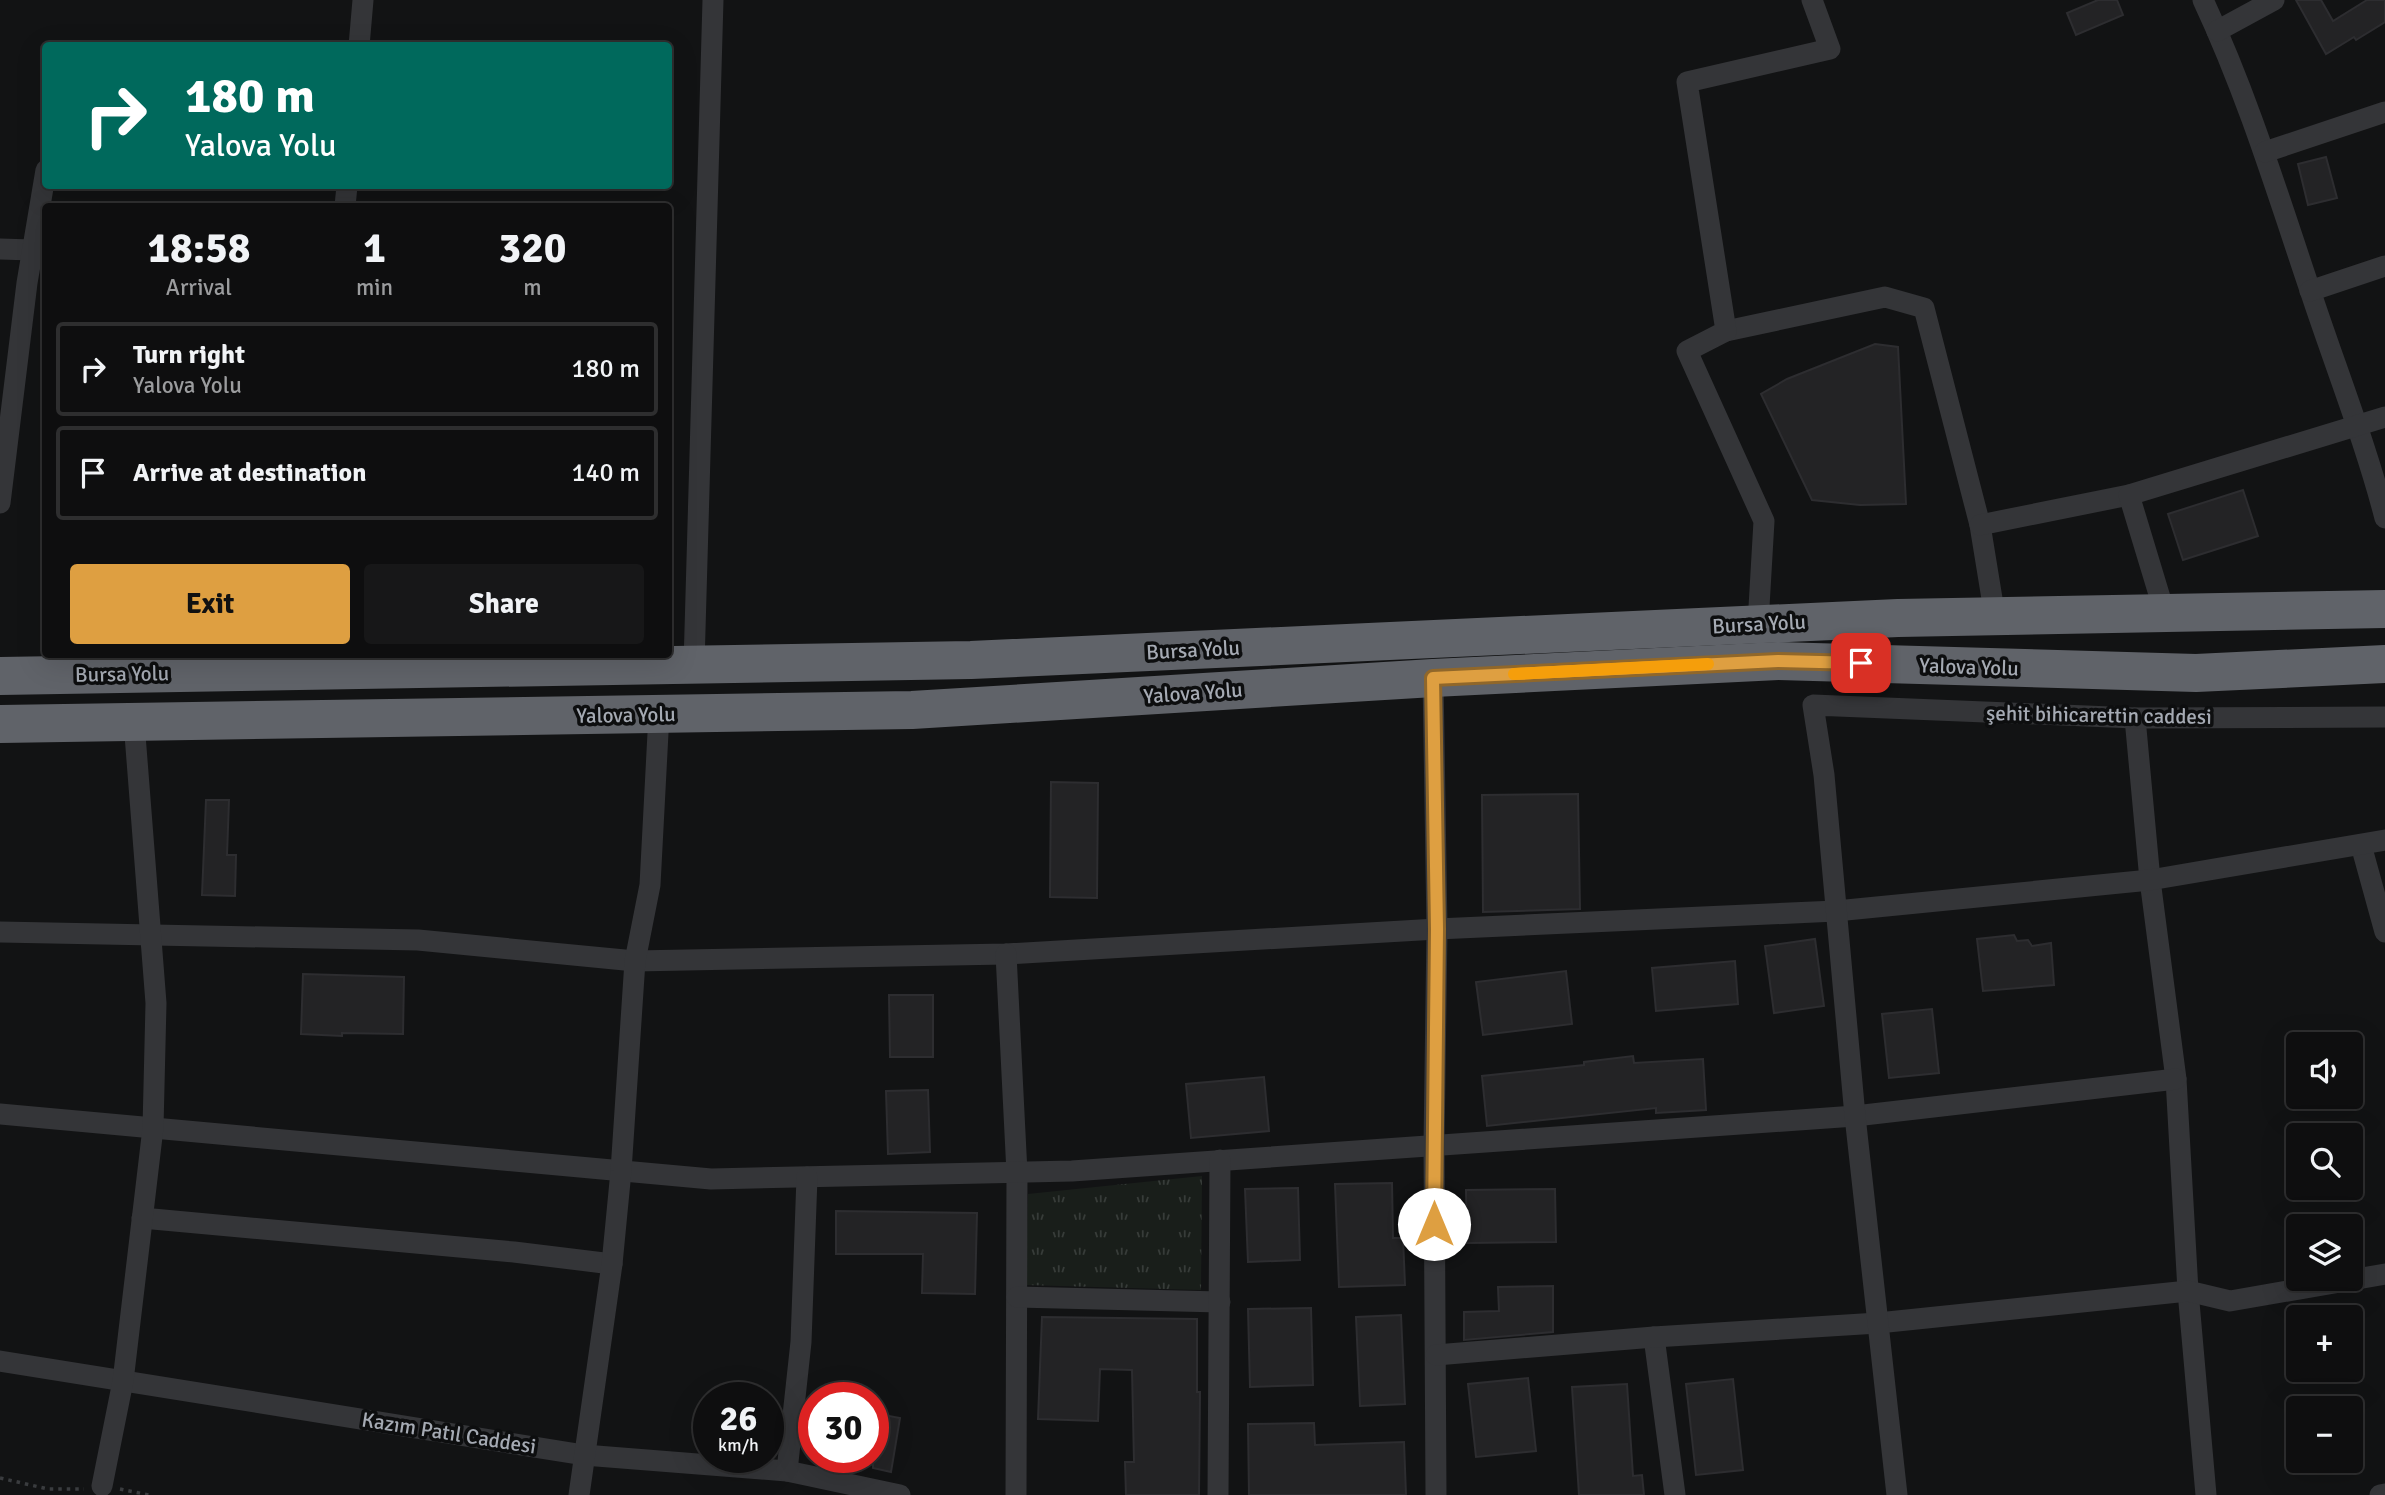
<!DOCTYPE html>
<meta charset="utf-8">
<style>
:root{--surface:#0e0e0f;--page:#171718;--text:#f1f3f6;--muted:#9b9c9e;--line:#2e2e2f;--accent:#de9f41}
body{margin:0;font-family:Signika,sans-serif;background:var(--page);color:var(--text);height:100vh;display:flex;flex-direction:column;font-size:26px;white-space:nowrap}
*{box-sizing:border-box;margin:0}
p{font-size:23px;color:var(--muted)}
.icon{flex:none;width:38px;height:38px;fill:none;stroke:currentColor;stroke-width:2;stroke-linecap:round;stroke-linejoin:round}
.map{position:relative;flex:1;overflow:hidden}
.details{position:absolute;left:42px;top:203px;width:630px;height:455px;display:flex;flex-direction:column;background:var(--surface);border-radius:7px;box-shadow:0 7px 28px #0002,0 0 0 2px var(--line)}
.details>*{flex:none}
.guide{position:absolute;left:42px;top:42px;width:630px;height:147px;border-radius:7px;box-shadow:0 7px 28px #0002,0 0 0 2px var(--line);background:#00695c;color:#fff;overflow:hidden}
.buttons{position:absolute;left:2286px;top:1032px;display:grid;gap:14px}
.buttons a{display:grid;place-items:center;width:77px;height:77px;border-radius:7px;background:var(--surface);box-shadow:0 7px 28px #0002,0 0 0 2px var(--line);font-size:35px}
.speed{position:absolute;left:693px;top:1382px;display:flex;gap:14px;font-size:35px;font-weight:700;text-align:center}
.speed>*{display:grid;place-content:center;width:91px;height:91px;border-radius:50%;background:var(--surface);box-shadow:0 7px 28px #0002,0 0 0 2px var(--line);line-height:1}
.speed small{font-size:18px;font-weight:400}
.speed .limit{border:10px solid #d22;background:#fff;color:#111}
.pin{position:absolute;display:grid;place-items:center;width:60px;height:60px;color:#fff;margin:-30px;border-radius:14px;box-shadow:0 4px 10px #0006}
.me{position:absolute;width:77px;margin:-38px;rotate:0deg;stroke-linejoin:round;filter:drop-shadow(0 0 5px #0008)}
.turn{display:flex;align-items:center;gap:24px;height:147px;padding:0 28px;font-size:32px}
.turn .icon{width:91px;height:91px;stroke-width:2.5}
.turn b{display:block;font-size:49px;line-height:60px}
.eta{display:flex;justify-content:space-evenly;align-items:center;height:119px;text-align:center}
.eta b{font-size:42px;font-weight:700;line-height:49px}
.primary-button{display:flex;gap:14px;margin-top:auto;padding:14px 28px}
.primary-button a{flex:1;height:80px;border-radius:7px;background:var(--accent);color:#111;font-size:28px;font-weight:700;line-height:80px;text-align:center}
.primary-button a+a{background:var(--page);color:var(--text)}
ul{padding:0;list-style:none}
li{display:flex;align-items:center;gap:21px;height:94px;margin:0 14px 10px;padding:0 14px;border:4px solid var(--line);border-radius:7px}
li div{flex:1}
li b{display:block;font-size:26px}
li em{font-style:normal}
.map>svg:first-child{display:block}
.grass{fill:url(#grass-tufts)}
.building{fill:#232325;stroke:#2d2d30;stroke-width:2}
.lines{fill:none;stroke-linecap:round;stroke-linejoin:round}
.path{stroke:#3a3c3f;stroke-width:3.5;stroke-dasharray:3.5 5;stroke-linecap:butt}
.street{stroke:#343538;stroke-width:21}
.highway{stroke:#606369;stroke-width:38}
.route-casing{stroke:#90672a;stroke-width:18}
.route{stroke:#de9f41;stroke-width:12}
.slow{stroke:#f59e0b;stroke-width:12}
.labels{text-anchor:middle;dominant-baseline:central;stroke-width:7;stroke-linejoin:round;paint-order:stroke}
.street-label{font-size:21px;fill:#a5aab3;stroke:#0d0e0f}
</style>
<div class="map">
<svg width="2385" height="1495" viewBox="0 0 2385 1495">
<defs>
<pattern id="grass-tufts" width="24" height="20" patternUnits="userSpaceOnUse" patternTransform="scale(1.75)"><rect width="24" height="20" fill="#191e1a"/><path d="M3 7l-1-3M5 7V3M7 7l1-3M15 17l-1-3M17 17v-4M19 17l1-3" fill="none" stroke="#373c39"/></pattern>
</defs>
<rect width="100%" height="100%" fill="#121314"/>
<path class="grass" d="M1202 1176 1201 1290 1026 1285 1028 1194Z"/>
<g class="building">
<path d="M2098 0H2117L2123 15 2076 35 2067 13Z"/>
<path d="M2296 0H2321L2333 21 2367 0H2385V22L2356 40 2354 37 2326 54Z"/>
<path d="M2326 157 2337 198 2308 205 2298 164Z"/>
<path d="M1875 344 1898 347 1906 504 1860 505 1812 500 1761 394 1787 379Z"/>
<path d="M2243 490 2258 536 2183 560 2168 514Z"/>
<path d="M1051 782 1098 783 1097 898 1050 897Z"/>
<path d="M1578 794 1580 909 1483 912 1482 795Z"/>
<path d="M206 800H229L227 855H236L235 896 202 895Z"/>
<path d="M2014 935 2017 941 2028 940 2032 946 2051 943 2054 985 1983 991 1977 939Z"/>
<path d="M1815 939 1824 1006 1774 1013 1765 946Z"/>
<path d="M1735 961 1738 1004 1656 1011 1652 968Z"/>
<path d="M1566 971 1572 1024 1483 1035 1476 982Z"/>
<path d="M303 974 404 977 403 1034 342 1033V1036L301 1034Z"/>
<path d="M889 995H933V1057H890Z"/>
<path d="M1932 1009 1939 1073 1889 1078 1882 1014Z"/>
<path d="M1633 1056 1634 1063 1703 1059 1706 1110 1656 1113V1108L1487 1126 1482 1076 1584 1065V1062Z"/>
<path d="M1264 1077 1269 1131 1191 1138 1186 1084Z"/>
<path d="M928 1090 930 1152 888 1154 886 1091Z"/>
<path d="M1392 1183 1393 1238H1403L1405 1285 1339 1287 1335 1184Z"/>
<path d="M1298 1188 1300 1260 1248 1262 1245 1189Z"/>
<path d="M1555 1189 1556 1242 1467 1243 1466 1190Z"/>
<path d="M836 1211 977 1213 975 1294 922 1293 923 1254H836Z"/>
<path d="M1553 1286V1332L1464 1340V1312L1499 1311 1498 1287Z"/>
<path d="M1311 1308 1313 1385 1250 1387 1248 1309Z"/>
<path d="M1401 1315 1405 1404 1360 1406 1356 1317Z"/>
<path d="M1042 1317 1197 1319V1392H1200L1199 1495H1126L1125 1462H1134L1132 1370 1100 1369 1098 1421 1038 1419Z"/>
<path d="M1528 1378 1536 1451 1476 1457 1468 1384Z"/>
<path d="M1733 1379 1743 1470 1696 1475 1686 1384Z"/>
<path d="M1627 1384 1633 1476 1642 1475 1644 1495H1579L1572 1387Z"/>
<path d="M873 1413 900 1418 891 1472 873 1468Z"/>
<path d="M1314 1423 1315 1445 1404 1442 1406 1495H1249L1248 1424Z"/>
</g>
<g class="lines">
<g class="path">
<path d="M0 1478 48 1489H84"/>
<path d="M120 1489 149 1495"/>
</g>
<g class="street">
<path d="M2203 0C2247 94 2277 192 2310 290 2335 366 2365 441 2385 518"/>
<path d="M2217 31 2274 0"/>
<path d="M359 46 363 0"/>
<path d="M2265 152 2385 112"/>
<path d="M345 206 347 186"/>
<path d="M0 249 32 250"/>
<path d="M2310 291 2385 266"/>
<path d="M1726 331 1885 297 1924 308 1980 525 1995 617"/>
<path d="M0 503 27 283 46 170"/>
<path d="M1980 525 2129 495"/>
<path d="M2165 614 2129 495 2385 417"/>
<path d="M1758 624 1764 521 1687 351 1726 331 1687 82 1830 49 1812 0"/>
<path d="M694 665 713 0"/>
<path d="M1433 678 1437 929 1434 1145 1436 1495"/>
<path d="M2135 718 2150 880 2176 1079 2188 1291 2206 1495"/>
<path d="M2361 845 2385 932"/>
<path d="M0 932 418 940 635 961 1006 954 1437 929 1836 911 2150 880 2385 840"/>
<path d="M1006 954 1017 1173 1016 1495"/>
<path d="M0 1114 711 1179 1072 1171 1855 1116 2176 1079"/>
<path d="M142 1218 514 1252 612 1264"/>
<path d="M1017 1297 1220 1302"/>
<path d="M1654 1337 1675 1495"/>
<path d="M1436 1355 1654 1337 1878 1323 2188 1291 2230 1301 2385 1274"/>
<path d="M0 1361 584 1455 787 1471 900 1495"/>
<path d="M787 1471 801 1342 807 1177"/>
<path d="M102 1486 123 1381 153 1128 156 1003 134 722"/>
<path d="M579 1495 612 1264 621 1171 635 961 650 885 659 714"/>
<path d="M1218 1495 1220 1160"/>
<path d="M1897 1495 1855 1116 1824 775 1813 705 2135 718 2385 717"/>
<path d="M2380 1495 2385 1494"/>
</g>
<g class="highway">
<path d="M0 676 971 660 1898 618 2385 609"/>
<path d="M0 724 912 710 1433 678 1778 661 2196 673 2385 664"/>
</g>
</g>
<g class="lines">
<g class="route-casing">
<path id="route" d="M1434 1224 1437 929 1433 678 1778 661 1861 663"/>
</g>
<use href="#route" class="route"/>
<path class="slow" d="M1514 674 1708 664"/>
</g>
<g class="labels">
<g class="street-label">
<text transform="translate(1759 624) rotate(-3)">Bursa Yolu</text>
<text transform="translate(1193 650) rotate(-3)">Bursa Yolu</text>
<text transform="translate(1969 667) rotate(2)">Yalova Yolu</text>
<text transform="translate(122 674) rotate(-1)">Bursa Yolu</text>
<text transform="translate(1193 693) rotate(-4)">Yalova Yolu</text>
<text transform="translate(626 715) rotate(-1)">Yalova Yolu</text>
<text transform="translate(2099 715) rotate(1)">şehit bihicarettin caddesi</text>
<text transform="translate(449 1433) rotate(9)">Kazım Patıl Caddesi</text>
</g>
</g>
</svg>
<div class="buttons">
<a><svg class="icon" aria-label="sound" viewBox="0 0 24 24"><path d="M4 9h4l5-4v14l-5-4H4zM17 9q2 3 0 6"/></svg></a>
<a><svg class="icon" aria-label="search" viewBox="0 0 24 24"><circle cx="10" cy="10" r="6"/><path d="M15 15l6 6"/></svg></a>
<a><svg class="icon" aria-label="layers" viewBox="0 0 24 24"><path d="M12 4l9 5-9 5-9-5zM3 14l9 5 9-5"/></svg></a>
<a>+</a>
<a>−</a>
</div>
<div class="speed"><div>26<small>km/h</small></div><div class="limit">30</div></div>
<div class="pin" style="left:1861px;top:663px;background:#d93025"><svg class="icon" aria-label="arrive" viewBox="0 0 24 24"><path d="M6 21V4h12l-3 4 3 4H6"/></svg></div>
<svg class="me" style="left:1434px;top:1224px" viewBox="-20 -20 40 40"><circle r="19" fill="#fff"/><path d="M0-13L10 11 0 6-10 11z" fill="#de9f41"/></svg>
<div class="guide">
<div class="turn"><svg class="icon" aria-label="right" viewBox="0 0 24 24"><path d="M7 20v-9h11M14 6l5 5-5 5"/></svg><div><b>180 m</b>Yalova Yolu</div></div>
</div>
<section class="details">
<div class="eta">
<div><b>18:58</b><p>Arrival</p></div>
<div><b>1</b><p>min</p></div>
<div><b>320</b><p>m</p></div>
</div>
<ul>
<li><svg class="icon" aria-label="right" viewBox="0 0 24 24"><path d="M7 20v-9h11M14 6l5 5-5 5"/></svg><div><b>Turn right</b><p>Yalova Yolu</p></div><em>180 m</em></li>
<li><svg class="icon" aria-label="arrive" viewBox="0 0 24 24"><path d="M6 21V4h12l-3 4 3 4H6"/></svg><div><b>Arrive at destination</b></div><em>140 m</em></li>
</ul>
<div class="primary-button"><a>Exit</a><a>Share</a></div>
</section>
</div>
